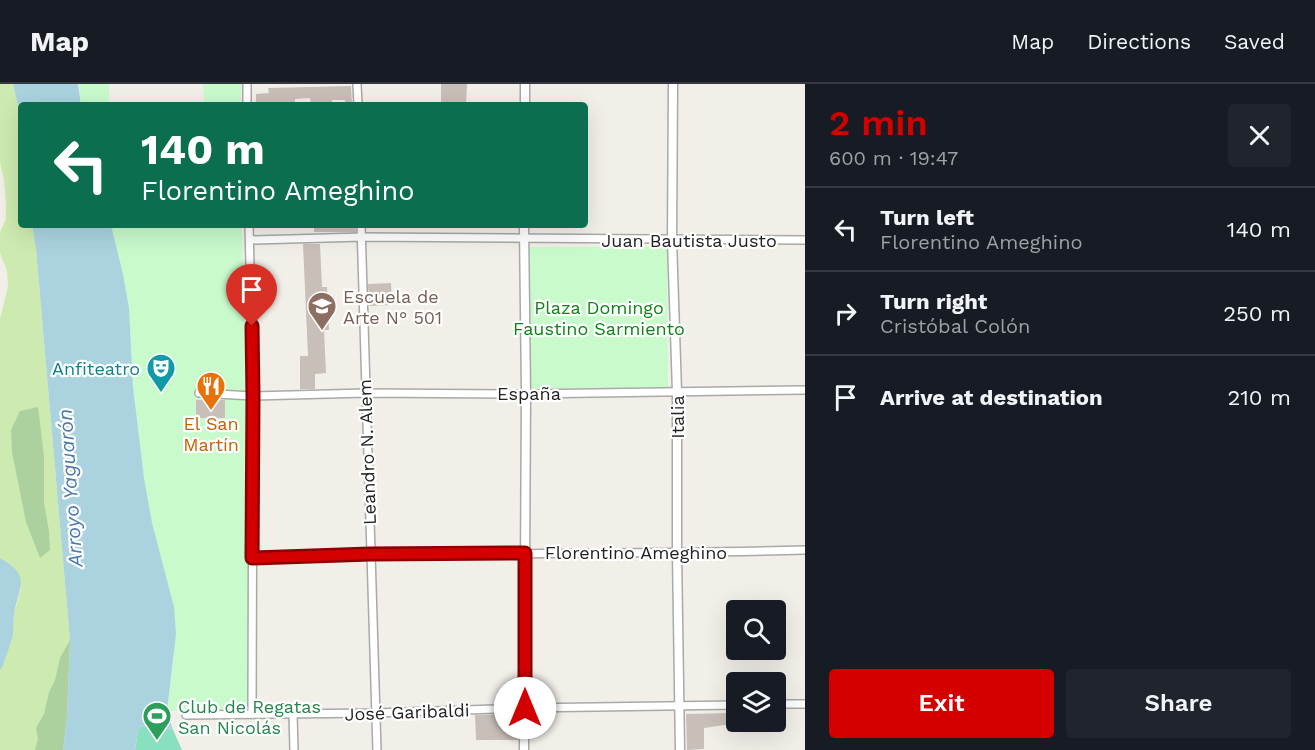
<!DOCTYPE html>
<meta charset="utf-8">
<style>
:root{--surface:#171b24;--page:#20242c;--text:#f1f3f6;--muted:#9ea1a6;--line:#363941;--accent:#d40000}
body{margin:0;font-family:"Work Sans",sans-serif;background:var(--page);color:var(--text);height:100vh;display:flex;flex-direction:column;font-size:22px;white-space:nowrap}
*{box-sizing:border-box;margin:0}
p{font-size:20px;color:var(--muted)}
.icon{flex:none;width:33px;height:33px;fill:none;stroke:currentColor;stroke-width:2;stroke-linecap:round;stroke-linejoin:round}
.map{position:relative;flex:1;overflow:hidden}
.side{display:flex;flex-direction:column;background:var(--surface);width:510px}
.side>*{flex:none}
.top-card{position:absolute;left:18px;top:18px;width:570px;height:126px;border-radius:6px;box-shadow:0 6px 24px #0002;background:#0b6e4f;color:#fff;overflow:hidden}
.fabs{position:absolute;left:726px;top:516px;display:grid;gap:12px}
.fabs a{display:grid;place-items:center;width:60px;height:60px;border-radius:6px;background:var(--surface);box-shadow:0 6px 24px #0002;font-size:30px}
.pin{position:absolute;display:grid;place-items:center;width:51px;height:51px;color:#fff;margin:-62px -26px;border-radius:50% 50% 50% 0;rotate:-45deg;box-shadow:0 0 6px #0007}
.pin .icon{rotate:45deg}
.me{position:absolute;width:66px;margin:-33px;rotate:0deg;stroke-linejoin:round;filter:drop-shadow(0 0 4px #0008)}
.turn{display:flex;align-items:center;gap:21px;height:126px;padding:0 24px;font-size:27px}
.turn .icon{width:78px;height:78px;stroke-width:2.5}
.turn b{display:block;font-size:42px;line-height:51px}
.round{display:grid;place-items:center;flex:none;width:63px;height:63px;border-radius:6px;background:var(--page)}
.head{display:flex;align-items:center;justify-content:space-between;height:102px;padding:0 24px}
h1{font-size:36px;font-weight:600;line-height:45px;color:var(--accent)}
.button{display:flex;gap:12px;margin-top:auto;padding:12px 24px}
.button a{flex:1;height:69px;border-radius:6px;background:var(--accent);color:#fff;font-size:24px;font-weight:600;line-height:69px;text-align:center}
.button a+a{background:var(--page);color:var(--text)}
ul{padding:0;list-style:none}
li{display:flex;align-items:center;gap:18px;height:84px;padding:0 24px;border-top:2px solid var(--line)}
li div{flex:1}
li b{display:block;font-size:22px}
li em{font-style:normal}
header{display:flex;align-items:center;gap:36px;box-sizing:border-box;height:84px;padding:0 30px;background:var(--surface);border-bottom:2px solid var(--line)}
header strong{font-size:28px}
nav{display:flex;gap:33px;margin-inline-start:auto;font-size:21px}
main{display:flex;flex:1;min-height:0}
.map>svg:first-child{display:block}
.grass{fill:#cdebb0}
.forest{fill:#add19e}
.park{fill:#c8facc}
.pitch{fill:#88e0be}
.water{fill:#aad3df}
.building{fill:#c7bfb8}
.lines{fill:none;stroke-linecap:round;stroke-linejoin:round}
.minor-casing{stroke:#a9a9a9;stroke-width:10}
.tertiary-casing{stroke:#a9a9a9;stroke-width:11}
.minor{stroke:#fff;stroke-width:7}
.tertiary{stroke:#fff;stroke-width:8}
.route-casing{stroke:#8a0000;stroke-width:15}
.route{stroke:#d40000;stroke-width:10}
.labels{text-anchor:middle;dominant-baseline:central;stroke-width:4.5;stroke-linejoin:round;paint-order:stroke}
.street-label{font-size:18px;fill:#222;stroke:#fff}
.education-label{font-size:18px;fill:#785e54;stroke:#fff;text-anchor:start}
.park-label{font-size:18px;fill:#0c8416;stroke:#fff}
.culture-label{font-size:18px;fill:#0d838f;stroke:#fff;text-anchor:end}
.food-label{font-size:18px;fill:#c56008;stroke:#fff}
.leisure-label{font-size:18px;fill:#27864d;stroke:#fff;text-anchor:start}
.water-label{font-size:20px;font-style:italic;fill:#4a7aab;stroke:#fff}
</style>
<header>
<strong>Map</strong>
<nav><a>Map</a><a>Directions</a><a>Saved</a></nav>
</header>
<main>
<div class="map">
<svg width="805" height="666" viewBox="0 0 805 666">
<rect width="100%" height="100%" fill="#f2efe9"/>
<path class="grass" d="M0 0H13L21 35V141H32L36 165 70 556 67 632 63 666H0V586L3 582 13 549 14 529 21 505 13 482 0 474V235L8 202 7 187 0 169V148L6 135V118L4 96 0 79Z"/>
<g class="forest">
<path d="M38 323 44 372V419L49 447 50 466 40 474 26 438 12 368 11 346 20 327Z"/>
<path d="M70 556 67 632 63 666H35L38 655 36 644 44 630 49 608 55 596 60 574Z"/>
</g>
<g class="park">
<path d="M79 0H109V21H81Z"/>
<path d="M203 0H241V21H204Z"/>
<path d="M111 141H242L247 341 249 626 167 627 174 572 144 394 133 303 129 224 123 190Z"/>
<path d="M529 163H667L668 304H530Z"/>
</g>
<path class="pitch" d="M144 642 173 646 182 666H135L138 647 140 643Z"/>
<g class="water">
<path d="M13 0H78L81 21H21V35Z"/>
<path d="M32 141H111L123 190 129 224 133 303 144 394 152 439 174 523 176 550 167 627 173 646 144 642 140 643 138 647 135 666H63L67 632 70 556 36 165Z"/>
<path d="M0 474C33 492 18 504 14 531 13 537 14 544 13 550 11 560 6 571 3 582L0 586Z"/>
</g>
<g class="building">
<path d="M441 0H467L466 21H441Z"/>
<path d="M351 2 352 21H345V16H332V21H311L310 14 295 15V21H256V10L269 9 268 4Z"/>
<path d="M314 141H355L356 148H314Z"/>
<path d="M303 160H320L322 203H327L329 246H324L326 289 315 290V305H300V272H308Z"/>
<path d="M391 199 392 221 369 222 368 200Z"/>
<rect x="196" y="316" width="29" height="18"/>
<path d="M729 629 731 640 704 644V665L687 666 686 630Z"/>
<path d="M518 630V656H476L475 631Z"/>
</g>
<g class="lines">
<g class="minor-casing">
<g id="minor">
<path d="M247 0V21"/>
<path d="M357 0 358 21"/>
<path d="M249 141 253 312 252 630"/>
<path d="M361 141C366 316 371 491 377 666"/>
<path d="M250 156 362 153 805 156"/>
<path d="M199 309 253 312 365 309 526 310 805 306"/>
<path d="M252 474C436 468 621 471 805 466"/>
<path d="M776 620H805"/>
<path d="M293 630 294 666"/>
<path d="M186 631 376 629 525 624 736 621"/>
</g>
</g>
<g class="tertiary-casing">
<g id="tertiary">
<path d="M673 0 672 156 677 308V469L680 666"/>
<path d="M525 21V0"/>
<path d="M524 141 526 310 524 666"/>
</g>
</g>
<use href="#minor" class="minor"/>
<use href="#tertiary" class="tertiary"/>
</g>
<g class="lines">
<g class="route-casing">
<path id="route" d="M252 242 253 312 252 474 370 470 525 469V624"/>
</g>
<use href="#route" class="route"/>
</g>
<defs>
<g id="university-pin" transform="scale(1.5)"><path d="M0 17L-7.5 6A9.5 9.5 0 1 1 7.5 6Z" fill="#8d6e63" stroke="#fff"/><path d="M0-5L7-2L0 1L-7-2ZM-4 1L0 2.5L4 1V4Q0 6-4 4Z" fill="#fff"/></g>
<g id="theatre-pin" transform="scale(1.5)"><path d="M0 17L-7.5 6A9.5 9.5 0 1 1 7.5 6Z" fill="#0f9aa8" stroke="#fff"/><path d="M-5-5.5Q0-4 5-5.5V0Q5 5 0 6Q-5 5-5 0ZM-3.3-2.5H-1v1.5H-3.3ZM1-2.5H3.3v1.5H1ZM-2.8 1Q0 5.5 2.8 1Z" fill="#fff"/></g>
<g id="restaurant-pin" transform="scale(1.5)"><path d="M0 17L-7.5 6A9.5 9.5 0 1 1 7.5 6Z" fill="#e8710a" stroke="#fff"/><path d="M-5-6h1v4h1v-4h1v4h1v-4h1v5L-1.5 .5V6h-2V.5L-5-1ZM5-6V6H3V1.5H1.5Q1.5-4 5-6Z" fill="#fff"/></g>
<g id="stadium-pin" transform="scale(1.5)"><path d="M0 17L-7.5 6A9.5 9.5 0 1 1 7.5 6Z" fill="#2e9e5b" stroke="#fff"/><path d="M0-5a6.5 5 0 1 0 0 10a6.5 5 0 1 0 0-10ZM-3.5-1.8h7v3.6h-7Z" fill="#fff"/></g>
</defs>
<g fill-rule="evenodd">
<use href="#university-pin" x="322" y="222"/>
<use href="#theatre-pin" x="161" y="284"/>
<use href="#restaurant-pin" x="211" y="302"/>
<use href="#stadium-pin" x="157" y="632"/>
</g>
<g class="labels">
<g class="street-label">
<text x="689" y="156">Juan Bautista Justo</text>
<text x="529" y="309">España</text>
<text transform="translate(677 333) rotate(-90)">Italia</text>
<text transform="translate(367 368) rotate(-92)">Leandro N. Alem</text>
<text x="636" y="468">Florentino Ameghino</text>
<text transform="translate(407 628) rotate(-2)">José Garibaldi</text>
</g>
<g class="education-label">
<text x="343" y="212">Escuela de<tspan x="343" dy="21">Arte N° 501</tspan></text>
</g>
<g class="park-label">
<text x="599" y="223">Plaza Domingo<tspan x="599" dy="21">Faustino Sarmiento</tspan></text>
</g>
<g class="culture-label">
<text x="140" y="284">Anfiteatro</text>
</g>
<g class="food-label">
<text x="211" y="339">El San<tspan x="211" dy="21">Martín</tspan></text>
</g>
<g class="leisure-label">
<text x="178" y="622">Club de Regatas<tspan x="178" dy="21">San Nicolás</tspan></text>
</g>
<g class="water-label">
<text transform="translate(70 404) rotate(-94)">Arroyo Yaguarón</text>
</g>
</g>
</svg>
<div class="fabs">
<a><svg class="icon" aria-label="search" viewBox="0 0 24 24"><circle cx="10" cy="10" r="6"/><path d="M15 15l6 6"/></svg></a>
<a><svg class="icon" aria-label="layers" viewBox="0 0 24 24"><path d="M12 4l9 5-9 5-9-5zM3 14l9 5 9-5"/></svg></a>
</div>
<div class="pin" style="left:252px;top:242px;background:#d93025"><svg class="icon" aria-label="arrive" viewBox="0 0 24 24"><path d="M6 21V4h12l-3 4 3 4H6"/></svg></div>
<svg class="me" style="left:525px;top:624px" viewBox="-20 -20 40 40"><circle r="19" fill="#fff"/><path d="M0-13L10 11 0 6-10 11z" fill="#d40000"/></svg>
<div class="top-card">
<div class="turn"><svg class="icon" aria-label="left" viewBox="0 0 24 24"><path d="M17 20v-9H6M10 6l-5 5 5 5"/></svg><div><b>140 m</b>Florentino Ameghino</div></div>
</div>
</div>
<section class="side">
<div class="head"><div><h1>2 min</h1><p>600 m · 19:47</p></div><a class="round"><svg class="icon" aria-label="close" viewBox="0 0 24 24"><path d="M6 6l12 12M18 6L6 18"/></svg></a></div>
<ul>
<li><svg class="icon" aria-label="left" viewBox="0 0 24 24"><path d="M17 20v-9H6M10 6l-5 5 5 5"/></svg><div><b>Turn left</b><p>Florentino Ameghino</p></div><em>140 m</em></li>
<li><svg class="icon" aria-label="right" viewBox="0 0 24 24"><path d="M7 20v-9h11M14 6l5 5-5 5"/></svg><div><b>Turn right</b><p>Cristóbal Colón</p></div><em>250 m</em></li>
<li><svg class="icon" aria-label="arrive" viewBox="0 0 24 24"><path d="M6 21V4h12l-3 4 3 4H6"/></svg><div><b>Arrive at destination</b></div><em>210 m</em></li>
</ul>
<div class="button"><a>Exit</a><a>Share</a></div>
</section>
</main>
